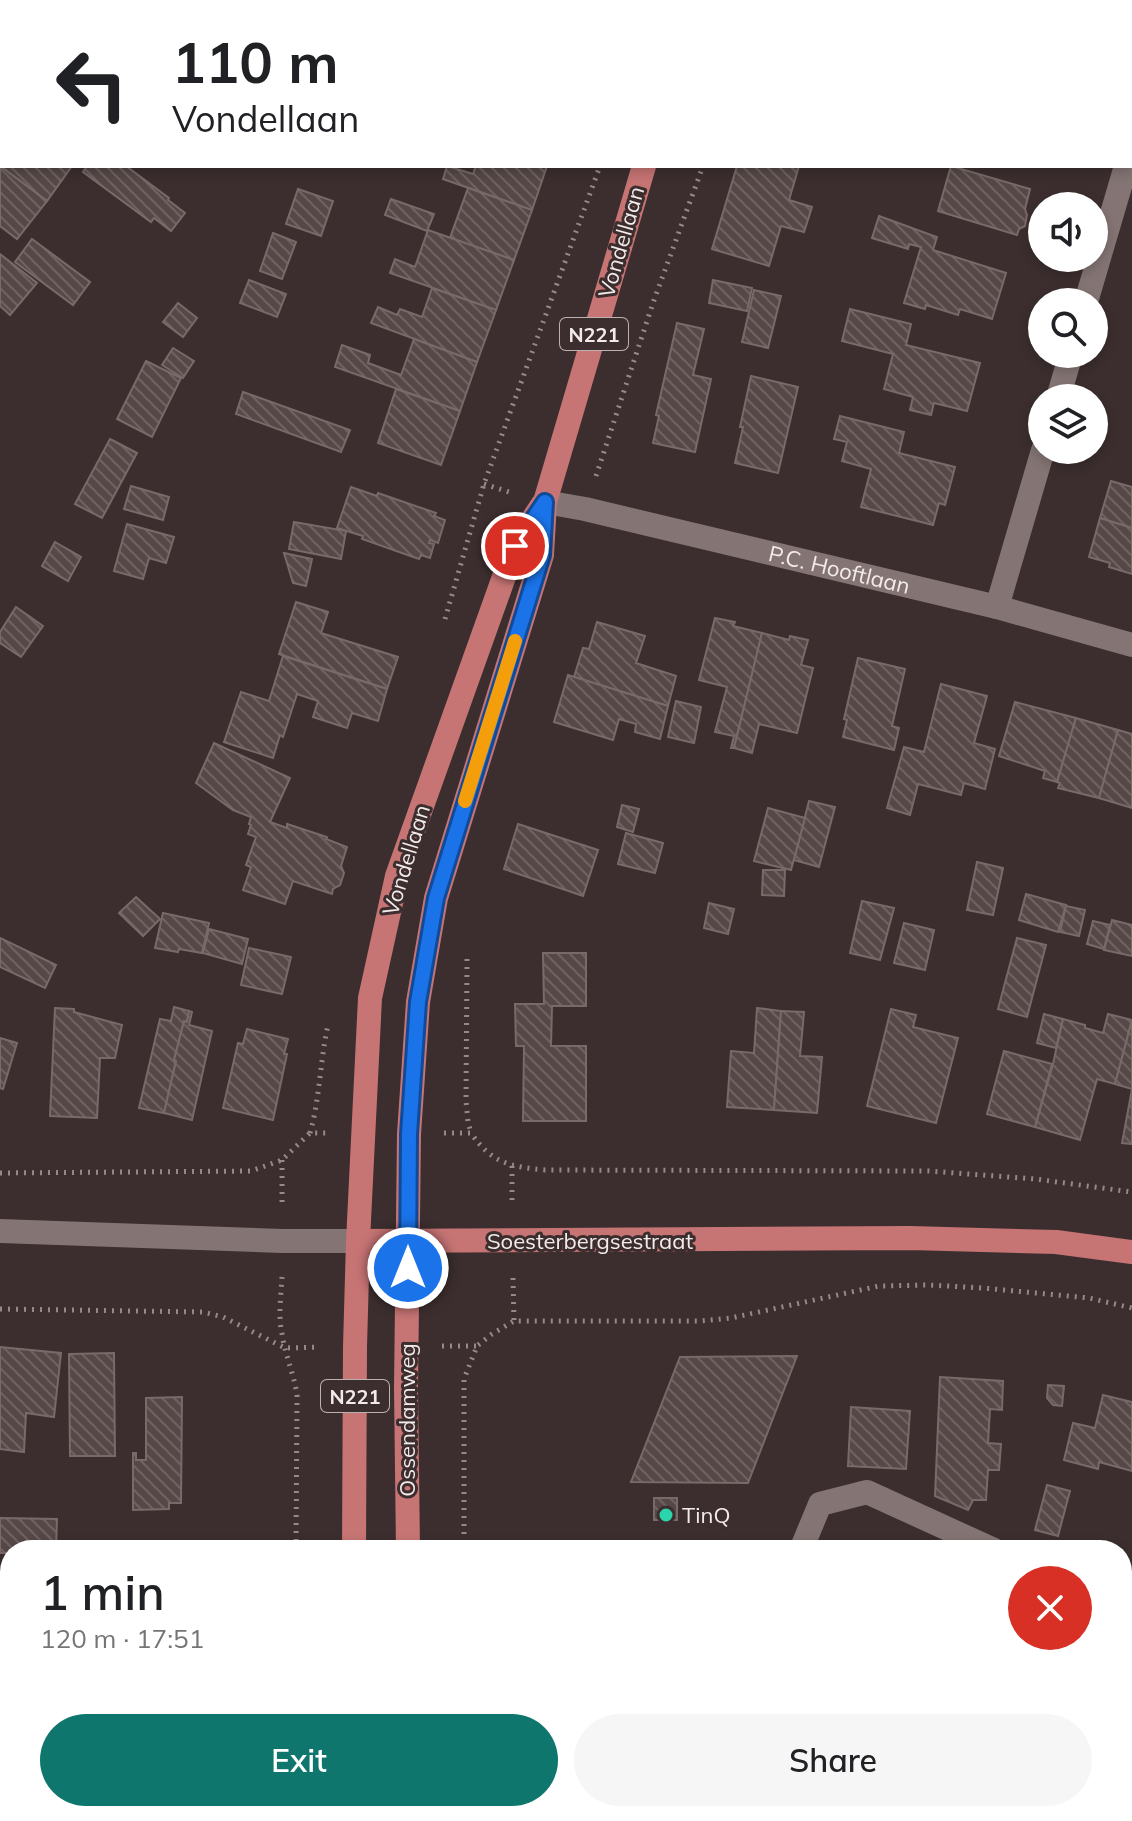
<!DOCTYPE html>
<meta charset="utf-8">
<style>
:root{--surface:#fff;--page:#f6f6f6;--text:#202124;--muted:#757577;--accent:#0f766e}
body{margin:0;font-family:Mulish,sans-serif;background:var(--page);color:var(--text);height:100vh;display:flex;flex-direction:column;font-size:30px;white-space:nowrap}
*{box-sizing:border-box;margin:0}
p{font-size:26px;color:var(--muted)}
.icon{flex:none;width:44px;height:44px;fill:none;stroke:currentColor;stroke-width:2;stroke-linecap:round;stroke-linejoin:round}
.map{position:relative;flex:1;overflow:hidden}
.details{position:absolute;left:0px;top:1540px;width:1132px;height:282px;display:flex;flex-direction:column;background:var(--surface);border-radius:32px 32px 0 0;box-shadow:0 4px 12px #0003}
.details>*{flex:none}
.guide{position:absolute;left:0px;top:0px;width:1132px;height:168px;box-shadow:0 4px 12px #0003;background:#fff;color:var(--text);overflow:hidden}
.buttons{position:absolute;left:1028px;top:192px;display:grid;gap:16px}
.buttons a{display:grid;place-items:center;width:80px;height:80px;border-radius:50%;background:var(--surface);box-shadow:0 4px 12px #0003;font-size:40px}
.pin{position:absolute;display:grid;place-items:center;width:68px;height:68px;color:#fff;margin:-34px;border:4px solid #fff;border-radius:50%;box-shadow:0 2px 8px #0007}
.me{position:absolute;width:88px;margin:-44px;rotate:0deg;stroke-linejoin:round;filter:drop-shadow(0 0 6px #0008)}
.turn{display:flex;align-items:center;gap:28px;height:168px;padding:0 40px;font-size:36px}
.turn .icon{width:104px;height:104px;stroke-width:2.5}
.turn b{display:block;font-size:56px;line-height:68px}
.round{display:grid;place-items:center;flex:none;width:84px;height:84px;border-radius:42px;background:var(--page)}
.overview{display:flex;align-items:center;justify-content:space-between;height:136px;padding:0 40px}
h1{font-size:48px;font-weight:600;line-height:60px}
.action{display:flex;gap:16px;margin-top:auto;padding:16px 40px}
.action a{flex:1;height:92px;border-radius:48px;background:var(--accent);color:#fff;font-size:32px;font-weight:600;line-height:92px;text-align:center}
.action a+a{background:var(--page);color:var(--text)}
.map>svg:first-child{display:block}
.building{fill:url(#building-back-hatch);stroke:#796a69;stroke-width:2}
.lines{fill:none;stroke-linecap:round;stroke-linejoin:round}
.path{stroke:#958a8a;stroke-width:5;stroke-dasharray:2 6;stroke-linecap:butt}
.minor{stroke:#847574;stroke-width:24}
.major{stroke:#c77474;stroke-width:24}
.route-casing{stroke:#114b97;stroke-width:20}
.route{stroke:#1a73e8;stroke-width:14}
.slow{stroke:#f59e0b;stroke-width:14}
.poi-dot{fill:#2bd5ac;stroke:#3c2e2e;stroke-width:3}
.labels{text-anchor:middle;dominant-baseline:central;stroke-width:6;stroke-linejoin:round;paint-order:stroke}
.shield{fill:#3c2e2e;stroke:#bcb2b2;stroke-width:2}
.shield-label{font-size:20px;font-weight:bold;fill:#f3ebea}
.street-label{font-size:22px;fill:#f3ebea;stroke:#3c2e2e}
.poi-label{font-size:22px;fill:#f3ebea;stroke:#3c2e2e;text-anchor:start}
</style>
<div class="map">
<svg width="1132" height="1821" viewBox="0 0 1132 1821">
<defs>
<pattern id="building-back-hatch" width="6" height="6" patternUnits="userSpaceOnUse" patternTransform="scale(2)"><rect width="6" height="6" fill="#564847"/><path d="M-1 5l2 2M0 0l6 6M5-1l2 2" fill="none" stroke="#6f6362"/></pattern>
</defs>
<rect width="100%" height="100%" fill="#3c2e2e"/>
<g class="building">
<rect x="403" y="0" width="85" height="2"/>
<path d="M0 107 2 108V166H72L47 201 0 166Z"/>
<path d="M0 166 47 201 17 239 0 226Z"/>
<path d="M87 166H126L169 198 168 200 185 213 171 231 154 218 151 222 83 172Z"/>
<path d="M447 166 473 174 476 166H547L532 210 443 179Z"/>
<path d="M737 166H799L789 200 812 207 804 232 781 226 769 266 712 249Z"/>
<path d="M951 166 1030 189 1025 209 1027 215 1025 226 1019 229 1017 235 938 211Z"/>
<path d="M468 188 532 210 514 260 450 238Z"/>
<path d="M298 189 333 201 321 236 286 224Z"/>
<path d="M391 199 434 214 427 231 385 215Z"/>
<path d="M879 216 937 237 933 250 1006 273 992 319 960 309 958 315 926 305 925 309 904 303 921 247 909 244 908 249 872 238Z"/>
<path d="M428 230 514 260 496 310 390 273 395 259 415 267Z"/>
<path d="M273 233 296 242 282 279 260 271Z"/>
<path d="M32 239 90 282 73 305 15 262Z"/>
<path d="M0 254 37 283 10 315 0 306Z"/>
<path d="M249 280 286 294 277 317 240 303Z"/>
<path d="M713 280 752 288 747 311 709 303Z"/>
<path d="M432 288 496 310 477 362 371 323 378 307 397 315 400 309 422 317Z"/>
<path d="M754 290 781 296 768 348 742 342Z"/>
<path d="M178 303 197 318 183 337 163 322Z"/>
<path d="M850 309 911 324 906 345 980 363 967 411 934 403 931 415 910 410 913 397 884 389 893 354 842 341Z"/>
<path d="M677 323 704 329 693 375 711 379 695 452 653 443 659 416 656 415Z"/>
<path d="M414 339 477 362 460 411 335 367 342 345 370 355 368 363 401 375Z"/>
<path d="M173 348 194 361 183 378 162 365Z"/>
<path d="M146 361 181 378 152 437 117 419Z"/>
<path d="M751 376 798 387 778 473 735 463 743 427H740Z"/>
<path d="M396 389 460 411 441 465 378 443Z"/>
<path d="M243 392 350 430 341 452 236 414Z"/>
<path d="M840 416 904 432 899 453 955 467 945 505 939 503 933 525 861 507 871 469 842 461 847 442 834 439Z"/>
<path d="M110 439 137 453 102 518 75 504Z"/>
<path d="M1111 481 1132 487V528L1100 518Z"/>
<path d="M131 486 169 497 163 520 124 509Z"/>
<path d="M351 487 377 496 378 493 436 513 434 516 445 520 438 543 430 540 429 543 434 544 430 558 421 555 419 559 362 539 363 536 337 528Z"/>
<path d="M1100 518 1132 528V574L1109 567 1110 563 1089 557Z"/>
<path d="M294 522 346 531 341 559 289 549Z"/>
<path d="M127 524 174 537 166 563 149 558 143 579 114 571Z"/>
<path d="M55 542 81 557 68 581 42 566Z"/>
<path d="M284 553 312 559 306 586 293 583Z"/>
<path d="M296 602 328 612 321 633 398 657 387 689 279 654Z"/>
<path d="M16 607 43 626 21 657 0 643V632Z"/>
<path d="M715 618 735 622 733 626 762 633 734 748H731L734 736 715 732 727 687 699 680Z"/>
<path d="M597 622 645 636 636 663 676 676 668 706 574 677 583 648 589 649Z"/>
<path d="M762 633 789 640 790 636 808 640 801 665 813 668 797 733 759 724 752 753 734 748Z"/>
<path d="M283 656 387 689 378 721 352 713 347 728 313 717 318 701 297 694 283 737 280 735 273 758 224 742 241 692 269 701Z"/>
<path d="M858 658 905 669 892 726 899 728 894 750 843 737 847 720 844 719Z"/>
<path d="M568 675 668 706 660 739 635 732 636 724 619 719 613 740 554 722Z"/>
<path d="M941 684 987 696 974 743 995 749 985 789 964 783 961 795 918 784 910 815 887 808 904 747 924 752Z"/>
<path d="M676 701 701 707 694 743 668 737Z"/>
<path d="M1015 702 1076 718 1057 782 1043 778 1045 771 999 756Z"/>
<path d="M1076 718 1118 730 1099 798 1058 788 1060 783 1057 782Z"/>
<path d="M1118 730 1132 734V808L1099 798Z"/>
<path d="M214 743 290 778 270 822 287 828V824L327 837 326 839 347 847 341 866 344 873 340 885 333 889 332 894 293 881 285 904 243 890 251 867 246 865 256 837 248 834 251 825 249 824 251 817 233 810 196 783Z"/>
<path d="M809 801 835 807 819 867 794 860Z"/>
<path d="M622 805 639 809 633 832 617 827Z"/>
<path d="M768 808 805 818 791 870 754 861Z"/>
<path d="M518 824 598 850 583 896 504 869Z"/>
<path d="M626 833 663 843 655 873 618 864Z"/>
<path d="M977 862 1003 868 993 915 967 910Z"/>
<path d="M763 870H785L784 896 762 895Z"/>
<path d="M1026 894 1066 905 1058 932 1019 920Z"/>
<path d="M136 897 160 919 143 936 119 913Z"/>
<path d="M862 901 894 908 880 960 850 953Z"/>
<path d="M709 903 734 909 728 934 704 928Z"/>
<path d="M1066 906 1085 910 1079 936 1060 932Z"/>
<path d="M163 913 209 923 202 953 179 949 178 952 155 948Z"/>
<path d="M1112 920 1132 925V956L1104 950Z"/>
<path d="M1093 921 1110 925 1104 949 1087 944Z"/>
<path d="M904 923 934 930 925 970 894 963Z"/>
<path d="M209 929 248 939 242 964 203 953Z"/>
<path d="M0 938 56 965 45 988 0 967Z"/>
<path d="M1017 938 1046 945 1027 1017 998 1009Z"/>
<path d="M249 948 291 957 282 994 241 985Z"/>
<path d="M543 953H586V1006H552L551 1046H586V1121H523L524 1046H516L515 1004H544Z"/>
<path d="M174 1007 189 1011 187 1022 184 1021 174 1060 176 1061 164 1113 139 1108 160 1019 171 1021Z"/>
<path d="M55 1008 74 1009V1012L122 1025 115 1058H100L97 1118 50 1116Z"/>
<path d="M757 1008 781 1011 774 1110 727 1107 731 1051 754 1053Z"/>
<path d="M891 1009 916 1015 913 1027 958 1038 936 1123 867 1106Z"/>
<path d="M189 1011 192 1012 189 1025 212 1031 192 1120 164 1113 176 1061 174 1060 184 1021 187 1022Z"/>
<path d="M781 1011 804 1012 800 1056 822 1057 817 1113 774 1110Z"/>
<path d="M1044 1014 1063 1019 1056 1048 1037 1043Z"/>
<path d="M1108 1014 1132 1020 1115 1084 1097 1079 1080 1140 1035 1127 1053 1064 1063 1019 1085 1025V1028L1103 1033Z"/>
<path d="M1132 1020V1089L1115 1084Z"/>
<path d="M247 1029 288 1039 284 1054H287L273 1120 223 1108 238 1043 243 1044Z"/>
<path d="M0 1038 17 1043 3 1089 0 1088Z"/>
<path d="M1004 1051 1052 1064 1035 1127 987 1114Z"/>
<path d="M1132 1089V1144L1122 1143Z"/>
<path d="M0 1347 61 1353 54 1417 26 1413 24 1452 0 1449Z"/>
<path d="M114 1353 115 1456H70L69 1354Z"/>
<path d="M797 1356 748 1483 631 1482 680 1357Z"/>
<path d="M940 1377 1003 1381 1002 1410 990 1409 988 1443 1001 1444 999 1470H988L986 1500H973L968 1510 935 1496Z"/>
<path d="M1048 1385 1064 1386 1062 1406 1053 1405 1047 1398Z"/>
<path d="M1103 1395 1132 1402V1471L1099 1462 1098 1469 1064 1460 1073 1423 1095 1428Z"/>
<path d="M182 1397 181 1503H169V1509L133 1510V1453H136V1460H146V1398Z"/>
<path d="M851 1407 910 1411 906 1469 848 1466Z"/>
<path d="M1047 1485 1070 1491 1058 1536 1035 1530Z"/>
<rect x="654" y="1498" width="23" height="22"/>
<path d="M0 1518 57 1519 56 1550H10V1553H0Z"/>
<path d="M0 1689 10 1690V1782H0Z"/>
<path d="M1131 1741 1132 1787 1122 1797V1751Z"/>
<rect x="25" y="1812" width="35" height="9"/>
<path d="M105 1812H181L179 1821H103Z"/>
<path d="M1104 1812H1117L1127 1821H1095Z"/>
</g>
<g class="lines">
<g class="path">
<path d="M633 2V0"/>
<path d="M748 2 749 0"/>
<path d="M596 476 653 303 703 166"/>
<path d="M484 484 509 492"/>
<path d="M445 619 484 484 600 166"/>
<path d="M467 959 466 1101 468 1122 471 1133"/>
<path d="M310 1133C320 1098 320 1061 328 1025"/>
<path d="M444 1133H471C491 1163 511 1167 545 1170L929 1171 1035 1179 1132 1192"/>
<path d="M282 1160V1203"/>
<path d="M512 1166V1204"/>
<path d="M0 1173 251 1171 282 1160 310 1133H326"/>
<path d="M282 1277C281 1295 278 1316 282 1334 285 1355 294 1374 297 1395L296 1550"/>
<path d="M513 1278 514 1321"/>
<path d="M0 1309 203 1312 223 1317 285 1348 320 1347"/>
<path d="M442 1346H477"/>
<path d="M464 1550V1379L477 1346 492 1334 514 1321H700L731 1318 879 1286 929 1285 983 1288 1089 1298 1132 1308"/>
<path d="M282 1821 283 1812"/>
<path d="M426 1821 429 1812"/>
</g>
<g class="minor">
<path d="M1086 302 1126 166"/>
<path d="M1058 398 1071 354"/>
<path id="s1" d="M545 502 585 509 997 607 1132 645"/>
<path d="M997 607 1043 450"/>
<path d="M0 1231 282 1241H358"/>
<path d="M801 1550 820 1504 867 1492 994 1550"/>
<path d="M1122 1608 1132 1613"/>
<path d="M862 1812 875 1821"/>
</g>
<g class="major">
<path d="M692 2 693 0"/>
<path d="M358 1241 910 1238 1056 1242 1132 1252"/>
<path d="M354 1550 355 1347 358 1241 370 998 397 876 515 546 543 504"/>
<path d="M408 1550 406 1388 409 1134 418 1002 436 898 542 555 545 502 644 166"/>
<path d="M325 1821 327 1812"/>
<path d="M378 1821 381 1812"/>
</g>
</g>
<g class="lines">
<g class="route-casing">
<path id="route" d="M408 1268 409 1134 418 1002 436 898 542 555 545 502 515 546"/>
</g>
<use href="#route" class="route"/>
<path class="slow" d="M465 801 515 641"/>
</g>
<circle class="poi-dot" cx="666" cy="1515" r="8"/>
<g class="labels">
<g class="shield">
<rect x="560" y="318" width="68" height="32" rx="6"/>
<rect x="321" y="1380" width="68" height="32" rx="6"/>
</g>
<g class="shield-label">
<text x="594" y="334">N221</text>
<text x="355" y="1396">N221</text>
</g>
<g class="street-label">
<text transform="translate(621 242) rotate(-74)">Vondellaan</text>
<text stroke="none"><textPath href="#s1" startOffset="302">P.C. Hooftlaan</textPath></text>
<text transform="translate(406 860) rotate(-73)">Vondellaan</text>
<text x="590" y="1241">Soesterbergsestraat</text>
<text transform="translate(407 1420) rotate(-90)">Ossendamweg</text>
</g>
<g class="poi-label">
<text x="682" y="1515">TinQ</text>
</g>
</g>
</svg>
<div class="buttons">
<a><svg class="icon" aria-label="sound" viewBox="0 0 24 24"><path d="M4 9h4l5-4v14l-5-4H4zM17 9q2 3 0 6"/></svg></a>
<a><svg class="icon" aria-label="search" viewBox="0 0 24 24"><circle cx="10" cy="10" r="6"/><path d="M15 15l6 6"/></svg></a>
<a><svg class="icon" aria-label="layers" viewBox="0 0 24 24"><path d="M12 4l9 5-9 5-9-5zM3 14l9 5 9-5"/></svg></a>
</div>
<div class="pin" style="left:515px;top:546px;background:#d93025"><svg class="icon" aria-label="arrive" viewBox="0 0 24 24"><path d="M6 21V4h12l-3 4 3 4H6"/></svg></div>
<svg class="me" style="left:408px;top:1268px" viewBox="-20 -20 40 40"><circle r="17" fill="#1a73e8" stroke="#fff" stroke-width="3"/><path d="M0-11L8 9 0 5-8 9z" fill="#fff"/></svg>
<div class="guide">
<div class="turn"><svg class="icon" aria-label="left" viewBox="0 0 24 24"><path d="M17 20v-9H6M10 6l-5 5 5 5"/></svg><div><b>110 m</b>Vondellaan</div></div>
</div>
<section class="details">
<div class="overview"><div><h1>1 min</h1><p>120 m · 17:51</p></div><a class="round" style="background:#d93025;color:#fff"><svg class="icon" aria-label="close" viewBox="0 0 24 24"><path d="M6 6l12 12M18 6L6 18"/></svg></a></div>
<div class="action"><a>Exit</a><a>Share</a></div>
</section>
</div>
